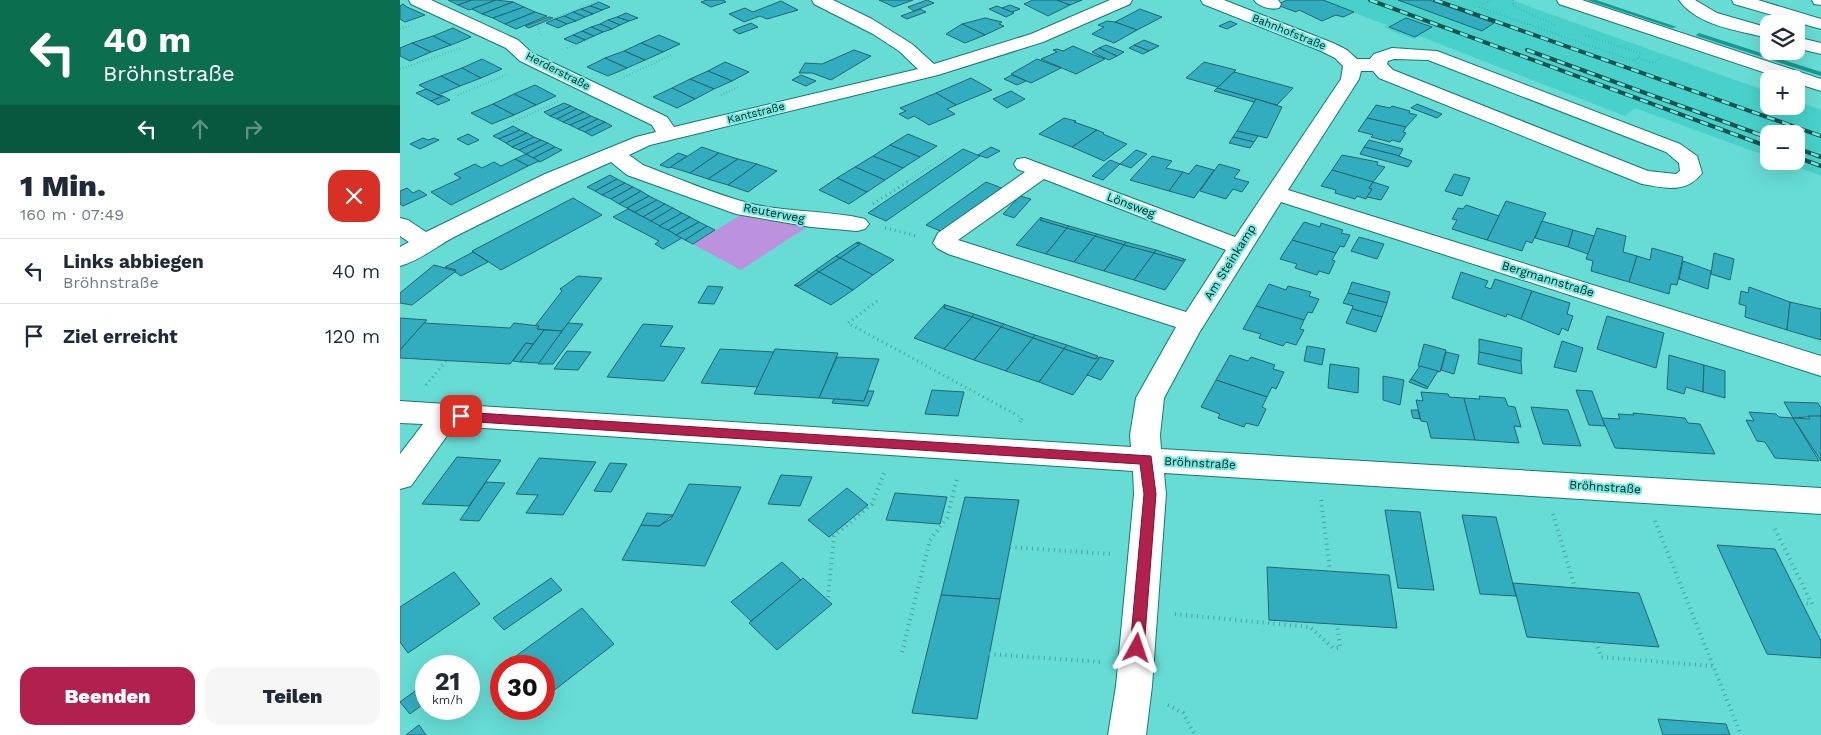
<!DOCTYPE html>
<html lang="de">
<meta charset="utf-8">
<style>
:root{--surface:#fff;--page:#f6f6f7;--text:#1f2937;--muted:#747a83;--line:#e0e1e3;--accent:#b2214d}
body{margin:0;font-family:"Work Sans",sans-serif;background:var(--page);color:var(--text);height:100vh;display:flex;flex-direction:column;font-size:19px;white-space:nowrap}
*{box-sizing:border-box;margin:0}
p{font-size:16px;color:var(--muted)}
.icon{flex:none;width:28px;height:28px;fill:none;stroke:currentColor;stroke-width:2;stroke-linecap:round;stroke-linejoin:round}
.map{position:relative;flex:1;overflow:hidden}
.drawer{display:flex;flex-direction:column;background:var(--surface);width:400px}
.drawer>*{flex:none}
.banner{background:#0b6e4f;color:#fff;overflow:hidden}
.fabs{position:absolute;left:1360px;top:15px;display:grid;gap:10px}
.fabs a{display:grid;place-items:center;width:45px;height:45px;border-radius:10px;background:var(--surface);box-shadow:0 5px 20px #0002;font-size:25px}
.speed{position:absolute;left:15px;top:655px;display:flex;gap:10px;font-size:25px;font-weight:700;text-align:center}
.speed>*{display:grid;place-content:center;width:65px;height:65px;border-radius:50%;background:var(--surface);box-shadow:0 5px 20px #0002;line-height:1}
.speed small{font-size:12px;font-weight:400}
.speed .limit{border:8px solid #d22;background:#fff;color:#111}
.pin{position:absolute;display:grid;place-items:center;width:42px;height:42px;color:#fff;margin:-21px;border-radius:10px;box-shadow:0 2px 8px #0006}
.me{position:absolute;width:55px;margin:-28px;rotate:5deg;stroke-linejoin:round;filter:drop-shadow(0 0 4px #0008)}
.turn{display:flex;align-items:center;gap:18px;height:105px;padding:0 20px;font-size:22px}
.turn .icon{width:65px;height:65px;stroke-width:2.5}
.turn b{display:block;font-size:35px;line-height:42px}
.lanes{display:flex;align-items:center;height:48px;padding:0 20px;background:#0003;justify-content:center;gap:25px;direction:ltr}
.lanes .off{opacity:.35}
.round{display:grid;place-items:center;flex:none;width:52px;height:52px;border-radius:15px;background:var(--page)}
.head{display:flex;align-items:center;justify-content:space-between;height:85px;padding:0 20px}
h1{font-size:30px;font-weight:800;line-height:38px}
.button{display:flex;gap:10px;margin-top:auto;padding:10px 20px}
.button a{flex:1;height:58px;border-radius:15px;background:var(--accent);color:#fff;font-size:20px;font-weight:800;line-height:58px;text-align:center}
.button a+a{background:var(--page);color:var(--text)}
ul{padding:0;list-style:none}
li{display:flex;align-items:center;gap:15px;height:65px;padding:0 20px;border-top:1px solid var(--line)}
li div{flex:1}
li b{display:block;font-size:19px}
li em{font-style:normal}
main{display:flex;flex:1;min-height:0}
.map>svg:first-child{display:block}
.built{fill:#47d1ca}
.green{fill:#bc91dd}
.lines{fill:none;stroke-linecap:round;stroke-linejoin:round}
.stream{fill:#199892;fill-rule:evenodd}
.building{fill:#31adbf;stroke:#27656f}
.minor-casing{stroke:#137974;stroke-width:2}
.path-far2{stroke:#47a39d;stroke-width:2;stroke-dasharray:0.5 2.5;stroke-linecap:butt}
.path-far1{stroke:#47a39d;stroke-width:3;stroke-dasharray:1 4;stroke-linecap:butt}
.path{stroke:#47a39d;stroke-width:4;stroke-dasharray:1 4.5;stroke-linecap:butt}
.minor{fill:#fff;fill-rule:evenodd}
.rail-casing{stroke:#1a524e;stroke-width:4}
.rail{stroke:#74e9e1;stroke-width:2.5;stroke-dasharray:8;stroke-linecap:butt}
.route{fill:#b2214d;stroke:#741532}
.labels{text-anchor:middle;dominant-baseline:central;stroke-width:4;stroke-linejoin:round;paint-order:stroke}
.far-street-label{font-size:11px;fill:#002321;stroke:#74e9e1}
.street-label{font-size:12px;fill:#002321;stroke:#74e9e1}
</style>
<main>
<section class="drawer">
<div class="banner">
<div class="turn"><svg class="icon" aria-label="left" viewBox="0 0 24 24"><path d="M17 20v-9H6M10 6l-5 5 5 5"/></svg><div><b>40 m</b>Bröhnstraße</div></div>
<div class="lanes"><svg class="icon" aria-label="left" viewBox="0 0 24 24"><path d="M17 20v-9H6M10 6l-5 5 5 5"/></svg><svg class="icon off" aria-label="ahead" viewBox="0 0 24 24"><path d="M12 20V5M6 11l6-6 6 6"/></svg><svg class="icon off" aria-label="right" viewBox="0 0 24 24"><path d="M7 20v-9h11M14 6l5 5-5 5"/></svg></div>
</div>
<div class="head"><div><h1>1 Min.</h1><p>160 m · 07:49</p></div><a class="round" style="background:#d93025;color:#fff"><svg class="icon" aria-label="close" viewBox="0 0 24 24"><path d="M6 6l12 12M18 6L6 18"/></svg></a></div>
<ul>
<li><svg class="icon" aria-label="left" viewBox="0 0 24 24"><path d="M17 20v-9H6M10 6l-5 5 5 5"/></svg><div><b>Links abbiegen</b><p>Bröhnstraße</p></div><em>40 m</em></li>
<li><svg class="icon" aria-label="arrive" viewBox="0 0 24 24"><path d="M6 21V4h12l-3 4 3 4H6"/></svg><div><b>Ziel erreicht</b></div><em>120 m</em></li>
</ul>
<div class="button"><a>Beenden</a><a>Teilen</a></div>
</section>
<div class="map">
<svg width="1421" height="735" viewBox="0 0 1421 735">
<rect width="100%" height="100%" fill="#66dcd4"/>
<path class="built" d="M919 0H1111L1369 92V106H1396V101L1421 110V176L1382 161H1396V134H1369V157L1235 108 1225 116 1019 36 1014 39 997 33 984 27 987 25Z"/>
<path class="green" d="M344 213 410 225 341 270 293 244Z"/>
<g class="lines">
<g class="stream">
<path d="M1187 0H1196L1277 27 1272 28Z"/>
<path d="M1299 33 1421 72V76L1297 36 1296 35Z"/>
</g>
</g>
<g class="building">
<path d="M48 0H72L58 5Z"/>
<path d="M72 0H96L69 10 58 5Z"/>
<path d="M96 0 113 2 82 14 72 9Z"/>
<path d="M307 0H323L326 2 311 7 301 2Z"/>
<path d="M479 0H513L494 7Z"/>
<path d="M527 0 534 3 514 11 508 7Z"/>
<path d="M633 0H657L670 5 648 16 624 4Z"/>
<path d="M657 0H682L670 5Z"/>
<path d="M887 0H923L954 12 943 17 936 15 922 21 899 10 896 12 877 5Z"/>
<path d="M998 0H1029L1094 23 1082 31Z"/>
<path d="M381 1 398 10 367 19 360 16 344 22 329 14 345 8 353 12Z"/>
<path d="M113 2 124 7 93 18 82 14Z"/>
<path d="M199 2 210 7 202 10 190 6Z"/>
<path d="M3 4 7 7 25 15 5 22 0 19V6Z"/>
<path d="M610 5 620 9 612 12 602 8Z"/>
<path d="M190 6 202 10 193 14 181 9Z"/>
<path d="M597 6 602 8 614 13 606 17 589 9Z"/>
<path d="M124 7 135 12 105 24 93 18Z"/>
<path d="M181 9 193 14 185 17 173 12Z"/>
<path d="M520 9 526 12 507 19 501 16Z"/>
<path d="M740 9 762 17 737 30 715 22Z"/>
<path d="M135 12 147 16 116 29 105 24Z"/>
<path d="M173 12 185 17 176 21 164 16Z"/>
<path d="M226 13 238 18 229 21 217 17Z"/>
<path d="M164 16 176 21 167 24 155 19Z"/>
<path d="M149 17 153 18 129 28 125 26Z"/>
<path d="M217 17 229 21 220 25 208 20Z"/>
<path d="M585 18 602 22 599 24 604 26 585 35 562 24Z"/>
<path d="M1006 18 1032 27 1015 37 989 27Z"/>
<path d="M155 19 167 24 158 28 146 23Z"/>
<path d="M208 20 220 25 212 29 200 24Z"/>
<path d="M707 21 715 22 737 30 714 43 692 34 704 27 698 25Z"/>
<path d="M830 21 837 24 827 29 819 26Z"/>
<path d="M351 23 358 27 339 34 333 30Z"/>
<path d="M200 24 212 29 203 32 191 27Z"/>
<path d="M562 24 585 35 565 43 546 34Z"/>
<path d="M191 27 203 32 194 36 182 31Z"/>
<path d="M53 28 71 37 51 45 33 36Z"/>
<path d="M182 31 194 36 185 40 173 35Z"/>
<path d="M173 35 185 40 176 44 164 39Z"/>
<path d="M259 35 280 44 263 52 241 43Z"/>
<path d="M33 36 51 45 31 52 12 43Z"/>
<path d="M744 40 759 46 749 51 734 45Z"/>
<path d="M12 43 31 52 10 61 0 56V48Z"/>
<path d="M241 43 263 52 245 60 224 51Z"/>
<path d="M706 45 724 52 717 56 699 48Z"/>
<path d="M734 45 749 51 743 54 729 48Z"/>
<path d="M673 46 689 53 705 59 676 74 641 59 657 52 653 50 657 49 663 51Z"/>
<path d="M699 48 717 56 709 60 692 52Z"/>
<path d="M454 50 471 56 431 80 412 73H399L405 63 422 64Z"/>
<path d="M224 51 245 60 227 68 205 58Z"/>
<path d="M205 58 227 68 208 76 187 67Z"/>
<path d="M82 59 102 69 81 78 62 68Z"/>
<path d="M637 59 661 68 631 83 611 74Z"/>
<path d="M325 62 349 72 332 81 308 71Z"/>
<path d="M804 62 836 70 818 87 786 78Z"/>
<path d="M62 68 81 78 60 86 41 76Z"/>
<path d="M308 71 332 81 314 89 290 79Z"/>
<path d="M834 72 893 88 877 105 817 88Z"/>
<path d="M401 75 416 81 406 86 392 80Z"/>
<path d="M612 75 626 81 617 85 604 79Z"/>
<path d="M41 76 60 86 38 95 19 85Z"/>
<path d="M571 78 592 90 556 105 536 93Z"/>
<path d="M290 79 314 89 295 99 272 88Z"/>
<path d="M135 85 156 96 136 105 114 94Z"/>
<path d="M272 88 295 99 277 108 253 97Z"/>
<path d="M817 88 856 99 854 102 814 91Z"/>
<path d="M26 89 38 95 43 96 31 101 16 93Z"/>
<path d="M611 91 625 99 607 108 593 99Z"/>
<path d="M536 93 556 105 547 109 555 114 529 125 514 116 508 119 499 114 506 111 500 108Z"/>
<path d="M114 94 136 105 114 115 93 104Z"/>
<path d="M43 96 50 100 38 105 31 101Z"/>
<path d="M856 99 882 107 867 138 837 131Z"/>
<path d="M164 103 171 106 150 116 144 112Z"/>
<path d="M93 104 114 115 92 124 71 113Z"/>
<path d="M1017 104 1042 114 1037 118 1011 108Z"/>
<path d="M976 105 990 108 992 106 1010 111 1009 113 1017 115 1006 127 967 118Z"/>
<path d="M171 106 177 109 157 119 150 116Z"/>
<path d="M177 109 184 112 163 122 157 119Z"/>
<path d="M184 112 191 116 170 125 163 122Z"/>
<path d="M191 116 198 119 178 129 170 125Z"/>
<path d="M664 118 676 121 674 122 697 130 672 147 639 134Z"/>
<path d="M967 118 1006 127 1003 132 1006 133 1000 142 992 140 990 142 971 137 973 135 958 131Z"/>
<path d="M198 119 205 122 185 132 178 129Z"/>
<path d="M205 122 212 126 192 136 185 132Z"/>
<path d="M113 126 120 130 99 139 93 136Z"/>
<path d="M120 130 127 133 106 143 99 139Z"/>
<path d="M697 130 704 133 703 134 727 144 704 161 672 147Z"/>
<path d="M837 131 858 136 854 142 833 137Z"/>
<path d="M127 133 134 137 112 147 106 143Z"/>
<path d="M68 134 79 140 68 145 57 139Z"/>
<path d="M508 134 537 146 520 157 490 145Z"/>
<path d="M134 137 141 140 119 150 112 147Z"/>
<path d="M833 137 854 142 850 148 829 143Z"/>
<path d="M23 138 28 140 34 138 39 140 20 149 10 144Z"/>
<path d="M141 140 148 143 126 154 119 150Z"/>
<path d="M969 140 1003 149 999 156 964 147Z"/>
<path d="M148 143 155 147 133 158 126 154Z"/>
<path d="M490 145 520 157 503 168 473 156Z"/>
<path d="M155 147 162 150 140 162 133 158Z"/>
<path d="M302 147 319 153 290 173 270 167Z"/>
<path d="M591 147 600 151 587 158 578 155Z"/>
<path d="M964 147 996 155 1012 161 1008 167 960 154Z"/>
<path d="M563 149 580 156 486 221 468 213Z"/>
<path d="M736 150 747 154 731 168 720 164Z"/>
<path d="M278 153 287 156 269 168 260 165Z"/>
<path d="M319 153 338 159 308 179 290 173Z"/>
<path d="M126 154 139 161 128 166 115 159Z"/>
<path d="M942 155 978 162 977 165 985 167 973 182 932 170Z"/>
<path d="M473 156 503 168 485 180 455 167Z"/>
<path d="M752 156 772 161 766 168 783 172 769 191 730 180Z"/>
<path d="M115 159 128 166 51 205 31 192 61 178 54 174 75 164 82 168 94 162 101 166Z"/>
<path d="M338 159 357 164 328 185 308 179Z"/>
<path d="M710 160 720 164 703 180 692 176Z"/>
<path d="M357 164 377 171 348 192 328 185Z"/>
<path d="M819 164 840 170 834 178 849 182 842 192 833 189 826 199 800 191Z"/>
<path d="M796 165 814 170 794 198 769 191 783 172 789 174Z"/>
<path d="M455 167 485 180 467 192 437 178Z"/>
<path d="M932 170 973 182 969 188 972 189 966 199 957 196 955 199 935 193 936 190 921 186Z"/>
<path d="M1054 174 1070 178 1062 196 1045 191Z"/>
<path d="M210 175 217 179 195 191 187 187Z"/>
<path d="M437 178 467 192 449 204 419 190Z"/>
<path d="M217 179 225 183 202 195 195 191Z"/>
<path d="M586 182 604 189 545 233 526 225Z"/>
<path d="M973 182 989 187 981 200 967 197 972 189 969 188Z"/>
<path d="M225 183 233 187 211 199 202 195Z"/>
<path d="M233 187 241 191 219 204 211 199Z"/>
<path d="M7 188 13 193 19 190 27 195 3 206 0 204V191Z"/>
<path d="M241 191 249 196 227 208 219 204Z"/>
<path d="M249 196 257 200 235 212 227 208Z"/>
<path d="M620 196 631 199 614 218 603 214Z"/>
<path d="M173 198 202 215 101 270 72 251Z"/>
<path d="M257 200 265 204 243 217 235 212Z"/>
<path d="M1106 201 1146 213 1132 243 1126 241 1122 251 1087 240Z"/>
<path d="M265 204 273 208 251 221 243 217Z"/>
<path d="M1066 205 1099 216 1087 240 1052 229 1057 220 1052 219 1058 208 1063 209Z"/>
<path d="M273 208 282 213 259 226 251 221Z"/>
<path d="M228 209 268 230 282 238 263 249 255 244 259 241 213 217Z"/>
<path d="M282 213 290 217 268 230 259 226Z"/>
<path d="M290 217 299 222 276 235 268 230Z"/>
<path d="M641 217 642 218 640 220 667 228 646 254 616 245Z"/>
<path d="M642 218 669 226 667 228 640 220Z"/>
<path d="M1142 221 1173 230 1168 247 1135 238Z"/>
<path d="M299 222 307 226 285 240 276 235Z"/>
<path d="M904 222 920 227 921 223 943 230 941 233 950 235 944 247 940 246 936 253 892 240Z"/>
<path d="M307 226 315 230 293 244 285 240Z"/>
<path d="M669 226 697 234 695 236 667 228Z"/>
<path d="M667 228 695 236 674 262 646 254Z"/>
<path d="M1197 228 1226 236 1223 252 1237 256 1229 282 1191 271 1193 261 1186 259Z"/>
<path d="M1173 230 1194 236 1188 254 1168 247Z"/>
<path d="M697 234 726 242 724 245 695 236Z"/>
<path d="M695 236 724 245 704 271 674 262Z"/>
<path d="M959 237 984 244 977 259 951 251Z"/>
<path d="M892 240 936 253 932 260 935 261 929 274 919 271 917 275 895 268 897 264 880 259Z"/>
<path d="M458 242 494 260 473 275 440 258 460 244 456 243Z"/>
<path d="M726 242 756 250 754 253 724 245Z"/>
<path d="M456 243 460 244 440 258 436 256Z"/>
<path d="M724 245 754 253 734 280 704 271Z"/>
<path d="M1252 248 1283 257 1277 285 1271 284 1269 294 1229 282 1237 256 1250 260Z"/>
<path d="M756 250 784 259 782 261 754 253Z"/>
<path d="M73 252 88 262 61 276 55 272 56 270 45 267Z"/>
<path d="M754 253 782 261 786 259 765 290 734 280Z"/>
<path d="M1314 253 1334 259 1330 280 1311 274Z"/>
<path d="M436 256 440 258 419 272 416 270Z"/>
<path d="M440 258 473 275 453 290 419 272Z"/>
<path d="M1283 261 1311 271 1308 289 1279 279Z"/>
<path d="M34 265 56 271 12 305 0 303V293Z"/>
<path d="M416 270 419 272 399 286 395 285Z"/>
<path d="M419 272 453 290 431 305 394 285 399 286Z"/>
<path d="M1061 272 1088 281 1085 287 1091 289 1095 279 1132 291 1121 319 1107 314 1106 317 1052 298Z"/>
<path d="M178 276 202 278 162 331 137 329 139 326H135L162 291 160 289Z"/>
<path d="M952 282 990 292 987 303 948 293Z"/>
<path d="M869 284 886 290 888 286 911 292 909 296 919 299 912 313 908 312 904 320 856 306Z"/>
<path d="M308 286 323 287 314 304 298 303Z"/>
<path d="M1349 287 1390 302 1387 330 1345 317 1346 306 1339 304 1341 291 1348 293Z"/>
<path d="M1132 291 1170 303 1167 314 1173 316 1168 331 1162 328 1159 335 1121 319Z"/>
<path d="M948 293 987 303 982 317 952 309 953 306 943 303Z"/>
<path d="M1390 302 1421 309V340L1387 330Z"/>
<path d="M545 304 544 308 572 317 544 349 514 338Z"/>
<path d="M546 305 574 314 572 317 544 308Z"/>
<path d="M856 306 904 320 900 329 904 330 896 345 886 342 883 346 859 338 861 334 843 329Z"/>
<path d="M952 309 982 317 976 332 946 323Z"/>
<path d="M574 314 604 324 601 327 572 317Z"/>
<path d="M1207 316 1264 333 1256 368 1197 349Z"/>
<path d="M572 317 601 327 574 360 544 349Z"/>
<path d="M0 318 27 320 0 350Z"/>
<path d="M24 323 110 328 114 323 139 326 137 329 144 330 133 344 126 343 110 364 0 358V350Z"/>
<path d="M168 323 183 324 153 364H138Z"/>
<path d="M243 324 273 326 260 346 285 348 264 381 207 377Z"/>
<path d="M604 324 635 335 633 338 601 327Z"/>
<path d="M601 327 633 338 606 371 574 360Z"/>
<path d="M144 330 162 331 139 363 120 362Z"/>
<path d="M635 335 667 345 664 349 633 338Z"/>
<path d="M633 338 664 349 639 382 606 371Z"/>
<path d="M1079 339 1122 348 1121 361 1079 352Z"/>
<path d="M1162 341 1183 348 1176 372 1154 367Z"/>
<path d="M126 343 133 344 120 362 113 361Z"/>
<path d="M1024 344 1046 350 1040 372 1018 366Z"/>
<path d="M667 345 698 356 695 359 664 349Z"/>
<path d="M907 346 925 349 922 365 904 361Z"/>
<path d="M320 349 374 352H375L358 387 301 383Z"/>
<path d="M375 349 438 353 419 398 354 394Z"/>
<path d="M664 349 695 359 700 357 673 395 639 382Z"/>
<path d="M167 351 191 352 178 370 154 369Z"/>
<path d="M1046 352 1059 355 1054 374 1041 370Z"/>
<path d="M1079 352 1121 361 1122 374 1078 364Z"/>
<path d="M830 355 848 361 851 357 875 365 873 369 884 372 876 389 872 387 867 397 816 380Z"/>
<path d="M1269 355 1304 365 1303 392 1286 387 1284 394 1267 389Z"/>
<path d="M437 357 479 359 464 401 419 398Z"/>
<path d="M700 357 714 361 701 380 687 375Z"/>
<path d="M930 364 959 368 958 393 928 388Z"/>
<path d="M1304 365 1325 371V398L1303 392Z"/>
<path d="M1020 366 1038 371 1028 387 1011 379Z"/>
<path d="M983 376 1004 380 1000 405 983 400Z"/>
<path d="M1011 379 1028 387 1027 389 1009 382Z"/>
<path d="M816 380 867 397 862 407 866 409 858 426 846 423 844 427 818 418 820 414 801 407Z"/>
<path d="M532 390 564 392 558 416 525 414Z"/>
<path d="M1176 390 1192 391 1205 426 1189 425Z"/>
<path d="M468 391H474L468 406 432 403 434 399 464 401Z"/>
<path d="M1021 392 1048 394 1049 397 1064 398 1075 440 1031 438 1027 422 1021 421 1016 400 1023 401Z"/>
<path d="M1079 396 1105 398 1108 406 1115 407 1121 427 1114 426 1119 443 1075 440 1064 398 1080 399Z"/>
<path d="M1384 402 1418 403 1421 408V416L1393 418Z"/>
<path d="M1131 407 1168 410 1181 446 1143 444Z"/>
<path d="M1011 410H1018L1020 419 1013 418Z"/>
<path d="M1349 412 1376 414 1379 417 1393 418 1419 461 1375 458 1365 442 1357 441 1346 420 1354 421Z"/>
<path d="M1233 413 1285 418 1288 423 1300 424 1315 454 1215 448 1202 418 1220 419 1218 414 1234 415Z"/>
<path d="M1408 416H1421V461L1393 418 1410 419Z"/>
<path d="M57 457 101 460 69 506 22 504Z"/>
<path d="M139 458 196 462 163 515 126 513 138 495 116 494Z"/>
<path d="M210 463 227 464 211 492 194 491Z"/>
<path d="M381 475 412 477 400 506 368 504Z"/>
<path d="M86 482 105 483 79 521 60 520Z"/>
<path d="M289 484 341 487 305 566 222 560 241 525 259 526 271 519Z"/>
<path d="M447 488 468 505 429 537 408 520Z"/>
<path d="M495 493 547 497 540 524 486 520Z"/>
<path d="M565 497 619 500 600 599 541 595Z"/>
<path d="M985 510 1020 512 1034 590 998 588Z"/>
<path d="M247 513 273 515 259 526 241 525Z"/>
<path d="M1062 515 1096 517 1116 596 1080 594Z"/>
<path d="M1317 545 1375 549 1421 641V658L1367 654Z"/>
<path d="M382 562 401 580 351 621 331 602Z"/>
<path d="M867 567 989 575 997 628 869 620Z"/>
<path d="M54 572 80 604 8 653 0 642V607Z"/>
<path d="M151 578 162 590 104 630 93 618Z"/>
<path d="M403 578 432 604 377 650 349 623Z"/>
<path d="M1113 583 1239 593 1259 647 1127 637Z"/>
<path d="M541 595 600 599 577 719 512 713Z"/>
<path d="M182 608 214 644 148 695 144 690V666H124L116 656Z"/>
<path d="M26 683V702L10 714 0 702Z"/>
<path d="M1258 719 1326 724 1330 735H1263Z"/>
<path d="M19 725 26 735H6Z"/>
</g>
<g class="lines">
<g class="minor-casing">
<g id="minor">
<path d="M9 0H31L118 40 132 53 267 117 274 127 518 69 499 51 473 34 414 4 412 0H433L472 19 512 44 534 64 631 34 710 0H732L730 4 643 42 538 75 250 145 229 155 243 165C277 178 312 193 348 203 386 213 427 210 465 219L469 224 465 229 457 231 411 227 336 214 227 175 211 162C158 185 106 211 54 237 37 246 19 261 0 266V247L9 242 0 236V218L8 220 26 232 145 174 236 137 256 132 252 125 120 61 106 48 11 4Z"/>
<path d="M801 0H824L933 43 947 50 957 59H970L974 54 992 48 1037 51 1280 144 1297 156 1302 173C1287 194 1264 188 1242 184L979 78 973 71H961L959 79 888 190 1421 356V376L881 202 799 333 764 398 760 435 761 449 1421 488V514L764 473 766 494 752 686 746 735H708L716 686 734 494 733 471 54 426 11 486 0 489V454L23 424 0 423V401L731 447 730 435 736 398 776 327 548 254 537 248 533 243 538 233 625 172 617 169 614 164 617 159 625 158 835 237 941 79 943 66 935 58 921 51 803 4ZM994 59 1028 60 1266 152 1279 163 1280 171 1276 174 1248 171 993 70 987 64 988 61ZM644 179 826 250 786 312 558 240Z"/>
<path d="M854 0H878L881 4 879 8C871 10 859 7 854 0Z"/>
<path d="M1157 0H1182L1421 79V91L1396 83V79H1384L1159 4Z"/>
<path d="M1279 0H1295L1317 13 1369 28V38C1340 31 1297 26 1279 0Z"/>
<path d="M1332 0H1358L1421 19V29L1334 4Z"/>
<path d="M1412 0H1421V5L1414 4Z"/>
<path d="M1396 37 1421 43V54L1396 48Z"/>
</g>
</g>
<g class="path-far2">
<path d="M1113 0V6L1155 25"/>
<path d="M1031 5 1062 17"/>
<path d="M1079 7 1234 61 1242 54 1183 34"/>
<path d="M1079 7 1091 0"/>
<path d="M1027 8 1037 3"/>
<path d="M0 29 11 25"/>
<path d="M991 29 1010 19"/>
<path d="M1004 29 1016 22"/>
<path d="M141 35 137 25 197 2 192 0"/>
<path d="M167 48 187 40"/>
<path d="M1238 58 1254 63 1262 57"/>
<path d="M0 69 61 48"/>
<path d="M224 77 271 55"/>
<path d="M58 95 108 74"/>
<path d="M321 95 338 87"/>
<path d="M108 124 160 101"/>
<path d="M508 181 546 156"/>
</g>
<g class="path-far1">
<path d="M473 204 510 180"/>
<path d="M485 228 517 236"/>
<path d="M477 301 448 323 622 418 621 420"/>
<path d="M26 385 46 361"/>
</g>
<g class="path">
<path d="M620 422 622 418"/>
<path d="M921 500 930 571"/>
<path d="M1153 514 1175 588"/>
<path d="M1255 521 1341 735"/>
<path d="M1375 529 1412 604 1402 603"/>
<path d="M610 547 711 554"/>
<path d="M428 597 434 536 472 504 484 473"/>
<path d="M775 614 910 627 933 648H940L937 624"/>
<path d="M1196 642 1201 657 1313 666"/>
<path d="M502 652 530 540 547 518 557 478"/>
<path d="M589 654 701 662"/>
<path d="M768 705 783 713 795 735"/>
</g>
<use href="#minor" class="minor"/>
<g class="rail-casing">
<g id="rail">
<path d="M970 0 1369 147"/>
<path d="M1035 0 1421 136"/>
<path d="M1127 50 1369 138"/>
<path d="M1396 148 1421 157"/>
<path d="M1396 157 1421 166"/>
</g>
</g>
<use href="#rail" class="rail"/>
</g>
<path class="route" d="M61 412 751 456 756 494 744 648 742 652 737 654 732 652 730 648 744 494 740 464 61 421 55 416Z"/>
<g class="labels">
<g class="far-street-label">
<text transform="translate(889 32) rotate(22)">Bahnhofstraße</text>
<text transform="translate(158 71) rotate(27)">Herderstraße</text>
<text transform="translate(356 113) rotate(-14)">Kantstraße</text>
</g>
<g class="street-label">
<text transform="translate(731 205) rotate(21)">Lönsweg</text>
<text transform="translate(374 213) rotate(11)">Reuterweg</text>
<text transform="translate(830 262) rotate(-58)">Am Steinkamp</text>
<text transform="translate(1148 279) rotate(17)">Bergmannstraße</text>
<text transform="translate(800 463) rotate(3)">Bröhnstraße</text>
<text transform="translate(1205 487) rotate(4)">Bröhnstraße</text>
</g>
</g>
</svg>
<div class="fabs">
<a><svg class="icon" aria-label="layers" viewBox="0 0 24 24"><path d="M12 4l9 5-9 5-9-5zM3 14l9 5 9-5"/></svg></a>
<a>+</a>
<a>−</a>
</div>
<div class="speed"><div>21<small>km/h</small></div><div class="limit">30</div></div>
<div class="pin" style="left:61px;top:416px;background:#d93025"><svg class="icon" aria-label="arrive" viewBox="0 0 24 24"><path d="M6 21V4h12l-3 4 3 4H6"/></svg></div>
<svg class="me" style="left:737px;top:648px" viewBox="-20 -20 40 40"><path d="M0-17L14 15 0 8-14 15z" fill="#b2214d" stroke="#fff" stroke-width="4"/></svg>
</div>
</main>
